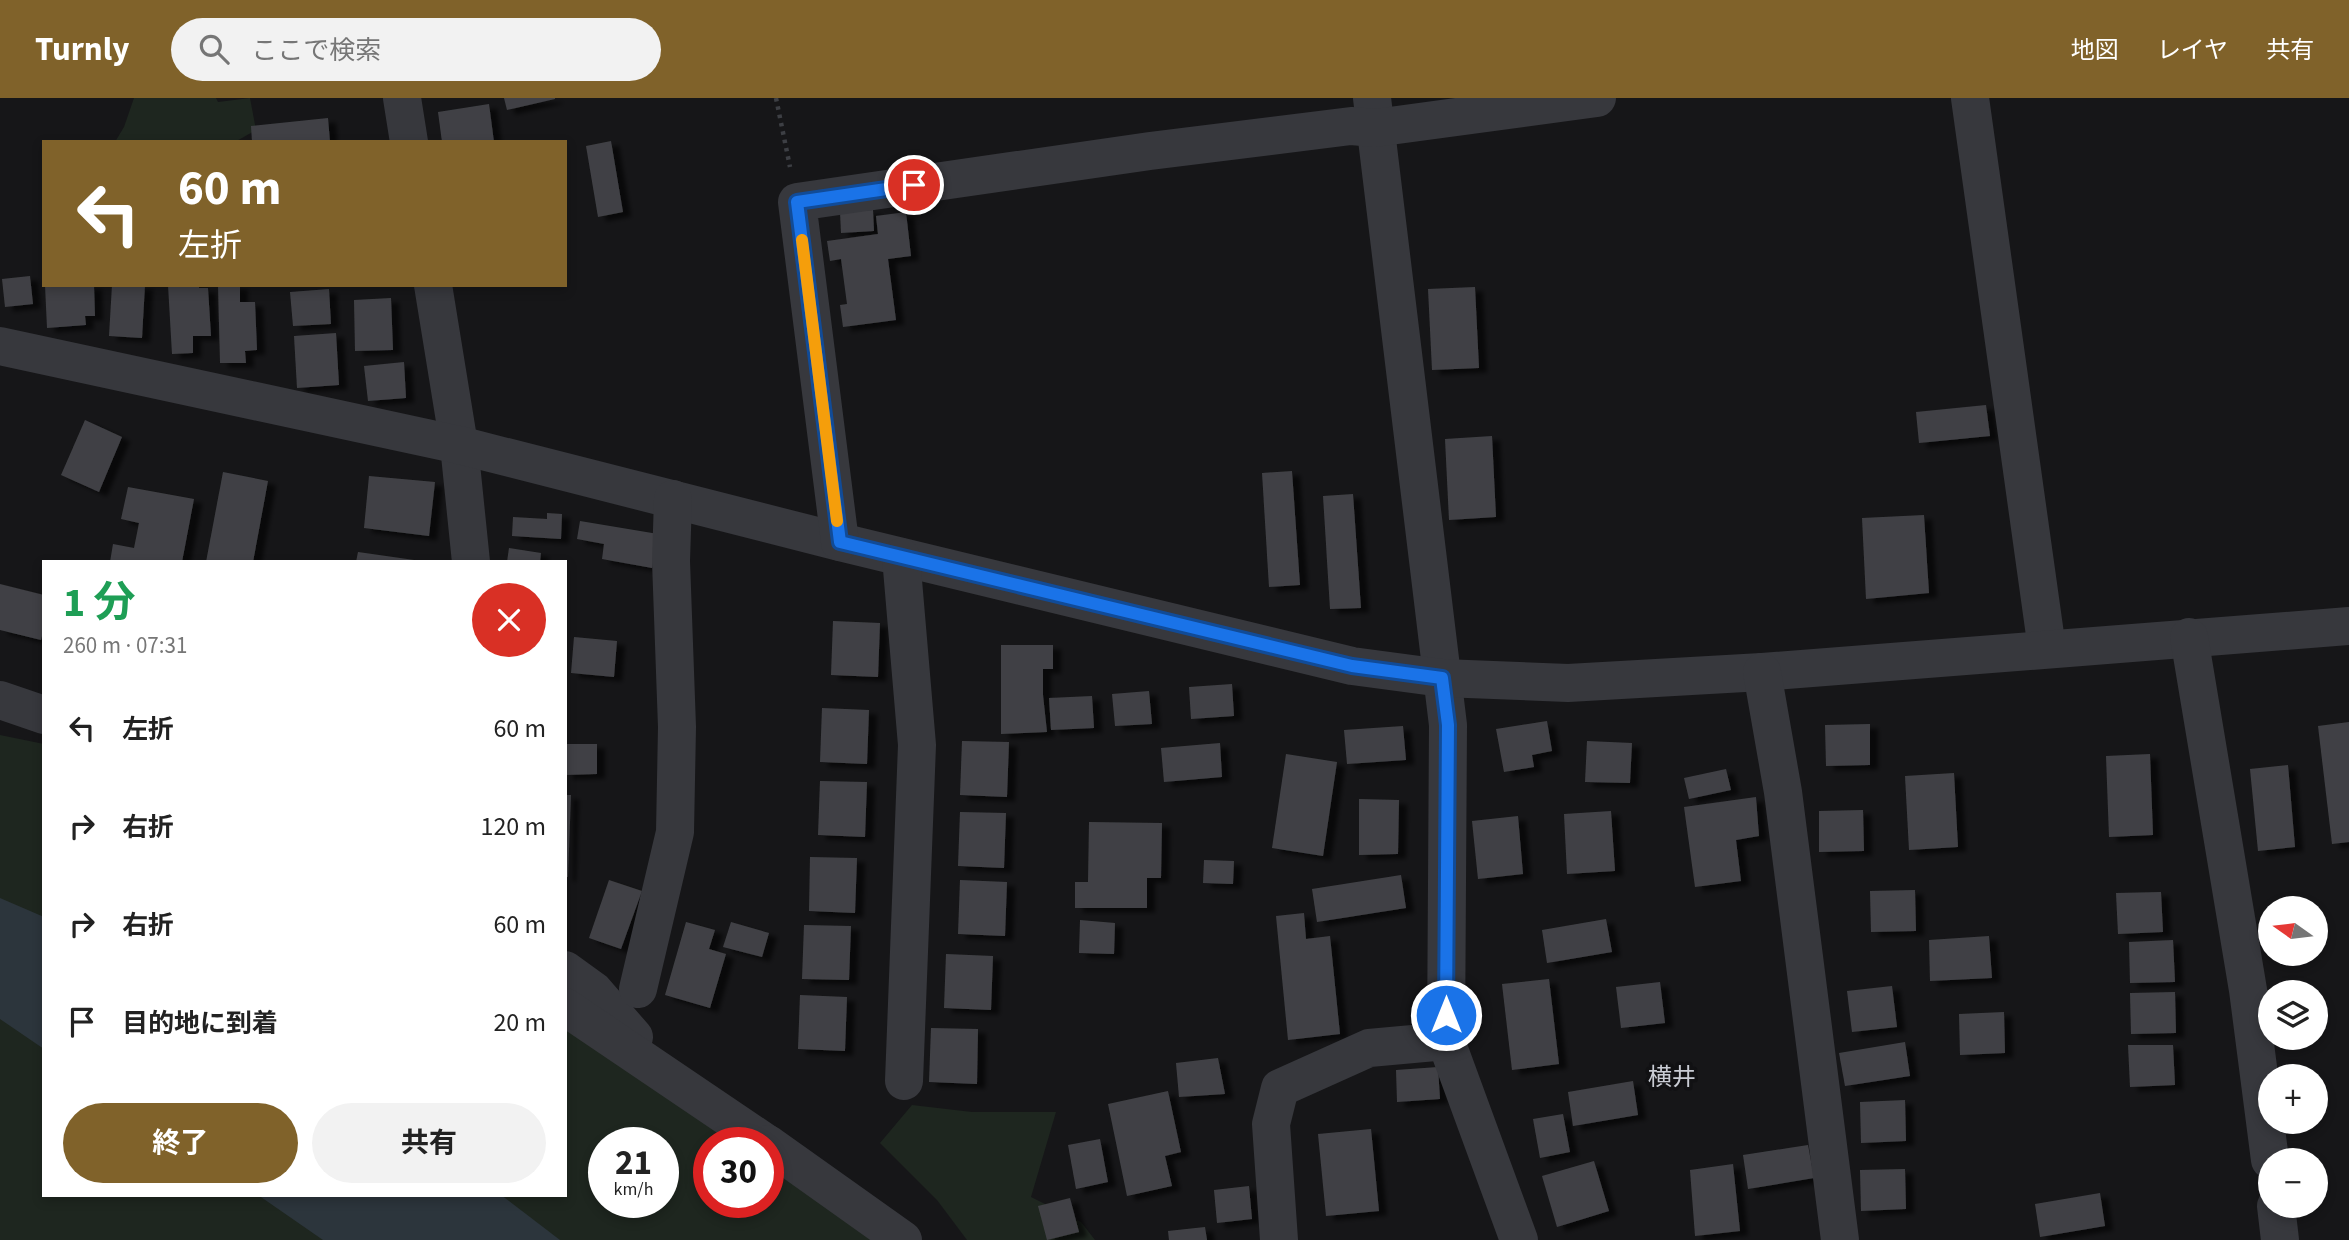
<!DOCTYPE html>
<html lang="ja">
<meta charset="utf-8">
<style>
:root{--surface:#fff;--page:#f2f2f2;--text:#222;--muted:#767676;--accent:#80622a}
body{margin:0;font-family:"Source Sans 3","Noto Sans JP",sans-serif;background:var(--page);color:var(--text);height:100vh;display:flex;flex-direction:column;font-size:26px;white-space:nowrap}
*{box-sizing:border-box;margin:0}
p{font-size:23px;color:var(--muted)}
.icon{flex:none;width:38px;height:38px;fill:none;stroke:currentColor;stroke-width:2;stroke-linecap:round;stroke-linejoin:round}
.map{position:relative;flex:1;overflow:hidden}
.sheet{position:absolute;left:42px;top:462px;width:525px;height:637px;display:flex;flex-direction:column;background:var(--surface);border-radius:0px;box-shadow:0 4px 10px #0003}
.sheet>*{flex:none}
.banner{position:absolute;left:42px;top:42px;width:525px;height:147px;border-radius:0px;box-shadow:0 4px 10px #0003;background:#80622a;color:#fff;overflow:hidden}
.needle{width:46px;rotate:284deg}
.controls{position:absolute;left:2258px;top:798px;display:grid;gap:14px}
.controls a{display:grid;place-items:center;width:70px;height:70px;border-radius:50%;background:var(--surface);box-shadow:0 4px 10px #0003;font-size:35px}
.speed{position:absolute;left:588px;top:1029px;display:flex;gap:14px;font-size:35px;font-weight:700;text-align:center}
.speed>*{display:grid;place-content:center;width:91px;height:91px;border-radius:50%;background:var(--surface);box-shadow:0 4px 10px #0003;line-height:1}
.speed small{font-size:18px;font-weight:400}
.speed .limit{border:10px solid #d22;background:#fff;color:#111}
.pin{position:absolute;display:grid;place-items:center;width:60px;height:60px;color:#fff;margin:-30px;border:4px solid #fff;border-radius:50%;box-shadow:0 2px 7px #0007}
.me{position:absolute;width:77px;margin:-38px;rotate:0deg;stroke-linejoin:round;filter:drop-shadow(0 0 5px #0008)}
.turn{display:flex;align-items:center;gap:24px;height:147px;padding:0 21px;font-size:32px}
.turn .icon{width:91px;height:91px;stroke-width:2.5}
.turn b{display:block;font-size:49px;line-height:60px}
.round{display:grid;place-items:center;flex:none;width:74px;height:74px;border-radius:37px;background:var(--page)}
.overview{display:flex;align-items:center;justify-content:space-between;height:119px;padding:0 21px}
h1{font-size:42px;font-weight:700;line-height:52px;color:#1e9e55}
.action{display:flex;gap:14px;margin-top:auto;padding:14px 21px}
.action a{flex:1;height:80px;border-radius:42px;background:var(--accent);color:#fff;font-size:28px;font-weight:700;line-height:80px;text-align:center}
.action a+a{background:var(--page);color:var(--text)}
ul{padding:0;list-style:none}
li{display:flex;align-items:center;gap:21px;height:98px;padding:0 21px}
li div{flex:1}
li b{display:block;font-size:26px}
li em{font-style:normal}
header{display:flex;align-items:center;gap:42px;box-sizing:border-box;height:98px;padding:0 35px;background:var(--accent);color:#fff}
header strong{font-size:33px}
nav{display:flex;gap:38px;margin-inline-start:auto;font-size:24px}
.search{width:490px;height:63px;background:var(--page);display:flex;align-items:center;gap:18px;box-sizing:border-box;padding:0 24px;border-radius:38px;color:var(--muted);font-size:26px}
.map>svg:first-child{display:block}
.green{fill:#1e261f;fill-rule:evenodd}
.water{fill:#2c353c}
.building{fill:#404145;filter:url(#shadow)}
.lines{fill:none;stroke-linecap:round;stroke-linejoin:round}
.path{stroke:#3d3f44;stroke-width:4.5;stroke-dasharray:3.5 5;stroke-linecap:butt}
.minor{stroke:#37383d;stroke-width:38}
.route-casing{stroke:#114b97;stroke-width:18}
.route{stroke:#1a73e8;stroke-width:12}
.slow{stroke:#f59e0b;stroke-width:12}
.labels{text-anchor:middle;dominant-baseline:central;stroke-width:7;stroke-linejoin:round;paint-order:stroke}
.quarter-label{font-size:24px;fill:#c9ccd4;stroke:#111113}
</style>
<header>
<strong>Turnly</strong>
<div class="search"><svg class="icon" aria-label="search" viewBox="0 0 24 24"><circle cx="10" cy="10" r="6"/><path d="M15 15l6 6"/></svg>ここで検索</div>
<nav><a>地図</a><a>レイヤ</a><a>共有</a></nav>
</header>
<div class="map">
<svg width="2349" height="1142" viewBox="0 0 2349 1142">
<defs>
<filter id="shadow"><feDropShadow dx="8" dy="4.5" stdDeviation="2" flood-color="#0009"/></filter>
</defs>
<rect width="100%" height="100%" fill="#161618"/>
<g class="green">
<path d="M134 0H216L218 4 250 0 256 32 235 44H115L124 29Z"/>
<path d="M0 637 44 646V1097H565V916L761 1045H709V1104H768V1050L901 1142H0ZM604 1045H663V1104H604Z"/>
<path d="M912 1007 972 1014H1056L1031 1099 1081 1124 1095 1142H967L937 1102 880 1045Z"/>
</g>
<g class="water">
<path d="M0 800 44 819V951L0 921Z"/>
<path d="M258 1097H501L560 1142H323Z"/>
</g>
<g class="building">
<path d="M504 0H555V1L507 12Z"/>
<path d="M489 6 494 44H442L438 14Z"/>
<path d="M328 20 330 44H252L251 28Z"/>
<path d="M611 43 623 114 598 119 586 48Z"/>
<path d="M873 112 874 133 841 135 840 114Z"/>
<path d="M906 114 911 158 888 161 896 222 843 229 840 207 847 206 841 161 830 163 827 143 878 136 876 118Z"/>
<path d="M30 178 33 206 5 209 2 181Z"/>
<path d="M45 187H94L95 218H85L86 227 47 230Z"/>
<path d="M112 187H145L142 240 109 238Z"/>
<path d="M168 187H199V190H208L211 238H193V255L172 256Z"/>
<path d="M218 187H240V204H255L257 252 245 253 246 265H220Z"/>
<path d="M1475 189 1479 270 1432 272 1428 191Z"/>
<path d="M329 191 331 226 293 228 290 194Z"/>
<path d="M391 200 393 252 355 253 354 202Z"/>
<path d="M336 235 339 287 297 290 294 238Z"/>
<path d="M404 264 406 300 368 303 364 268Z"/>
<path d="M1986 307 1990 338 1919 345 1916 314Z"/>
<path d="M85 322 122 339 99 394 61 377Z"/>
<path d="M1492 338 1496 419 1449 422 1445 341Z"/>
<path d="M1292 373 1300 487 1269 489 1262 375Z"/>
<path d="M223 374 268 383 253 464H206Z"/>
<path d="M369 378 435 384 429 438 364 430Z"/>
<path d="M128 389 194 401 182 464H110L113 446 134 450 139 425 121 421Z"/>
<path d="M1353 396 1361 510 1330 511 1323 398Z"/>
<path d="M547 415 562 416 561 441 512 438 513 419 547 421Z"/>
<path d="M1924 417 1929 495 1866 501 1862 420Z"/>
<path d="M580 423 658 436 652 470 602 461 604 446 577 441Z"/>
<path d="M509 450 541 455 540 464H507Z"/>
<path d="M358 454 414 462V464H356Z"/>
<path d="M0 486 44 497V530L41 542 0 532Z"/>
<path d="M833 523 880 525 878 579 831 577Z"/>
<path d="M574 539 617 543 614 579 571 575Z"/>
<path d="M1001 547H1053V571H1043V597L1047 634 1001 636Z"/>
<path d="M1232 586 1234 618 1191 621 1189 589Z"/>
<path d="M1149 593 1152 626 1115 628 1112 596Z"/>
<path d="M1092 598 1094 630 1051 632 1049 600Z"/>
<path d="M822 610 869 612 867 666 820 664Z"/>
<path d="M1547 623 1552 653 1532 657 1534 669 1504 674 1496 631Z"/>
<path d="M2349 624V744L2332 746 2318 628Z"/>
<path d="M1870 626V667L1826 668 1825 627Z"/>
<path d="M1403 628 1406 662 1347 666 1344 632Z"/>
<path d="M962 643 1009 644 1007 699 960 697Z"/>
<path d="M1587 643 1632 645 1630 685 1585 684Z"/>
<path d="M1220 645 1222 679 1164 684 1161 650Z"/>
<path d="M565 646H597V676L565 677Z"/>
<path d="M1286 656 1337 664 1323 758 1272 750Z"/>
<path d="M2150 656 2153 737 2109 739 2106 658Z"/>
<path d="M2288 667 2295 749 2258 753 2250 671Z"/>
<path d="M1726 671 1731 692 1689 701 1684 680Z"/>
<path d="M1954 675 1958 749 1909 752 1905 678Z"/>
<path d="M820 683 867 684 865 739 818 737Z"/>
<path d="M565 697H571L568 779H565Z"/>
<path d="M1756 699 1759 738 1736 742 1741 783 1695 789 1684 709Z"/>
<path d="M1359 701 1399 702 1398 756 1359 757Z"/>
<path d="M1863 712 1864 753 1819 754V713Z"/>
<path d="M1611 713 1615 773 1567 776 1564 716Z"/>
<path d="M960 714 1006 715 1004 770 958 768Z"/>
<path d="M1518 718 1523 776 1478 781 1472 723Z"/>
<path d="M1089 724 1162 725 1161 780H1147V810H1075V784H1088Z"/>
<path d="M810 759 857 760 855 815 809 813Z"/>
<path d="M1204 762 1234 763 1233 786 1203 785Z"/>
<path d="M1401 777 1406 810 1317 824 1312 791Z"/>
<path d="M609 782 642 793 621 851 589 840Z"/>
<path d="M960 782 1007 784 1005 838 958 836Z"/>
<path d="M1915 792 1916 833 1871 834 1870 793Z"/>
<path d="M2161 794 2163 834 2118 836 2116 795Z"/>
<path d="M1304 815 1306 841 1330 838 1340 936 1288 942 1276 818Z"/>
<path d="M1606 821 1612 854 1547 865 1542 832Z"/>
<path d="M1080 822 1115 825 1114 856 1079 855Z"/>
<path d="M686 824 715 832 709 851 726 856 710 910 665 897Z"/>
<path d="M731 824 769 835 762 859 723 849Z"/>
<path d="M804 827 851 828 849 882 802 881Z"/>
<path d="M1989 838 1992 880 1930 883 1929 842Z"/>
<path d="M2173 842 2175 884 2130 885 2129 844Z"/>
<path d="M946 856 993 858 991 912 944 910Z"/>
<path d="M1549 881 1559 966 1512 972 1502 886Z"/>
<path d="M1660 884 1665 925 1621 930 1616 889Z"/>
<path d="M1892 888 1897 929 1852 934 1847 893Z"/>
<path d="M2175 894 2176 935 2131 936 2130 895Z"/>
<path d="M800 897 847 899 845 953 798 951Z"/>
<path d="M2004 914 2005 955 1960 957 1959 916Z"/>
<path d="M931 930 978 931 977 986 929 984Z"/>
<path d="M1905 944 1910 978 1845 988 1839 955Z"/>
<path d="M2128 947H2173L2175 987 2130 989Z"/>
<path d="M1218 960 1225 996 1179 999 1176 965Z"/>
<path d="M1438 969 1440 1001 1397 1004 1396 972Z"/>
<path d="M1633 983 1638 1017 1573 1028 1568 994Z"/>
<path d="M1168 993 1181 1054 1165 1058 1172 1088 1127 1098 1108 1006Z"/>
<path d="M1905 1002 1906 1043 1861 1045 1860 1004Z"/>
<path d="M1563 1016 1570 1054 1540 1060 1533 1021Z"/>
<path d="M1371 1031 1379 1113 1326 1118 1318 1036Z"/>
<path d="M1100 1041 1108 1084 1076 1091 1068 1047Z"/>
<path d="M1808 1047 1814 1080 1748 1091 1743 1057Z"/>
<path d="M1594 1063 1609 1113 1557 1129 1542 1078Z"/>
<path d="M1733 1066 1740 1133 1695 1138 1690 1072Z"/>
<path d="M1905 1071 1906 1111 1861 1113 1860 1072Z"/>
<path d="M1249 1088 1252 1121 1217 1125 1214 1092Z"/>
<path d="M2100 1095 2105 1128 2040 1139 2035 1106Z"/>
<path d="M1070 1100 1079 1134 1047 1142 1038 1108Z"/>
<path d="M1205 1129 1207 1142H1169L1168 1133Z"/>
</g>
<g class="lines">
<path class="path" d="M776 0 790 69"/>
<g class="minor">
<path d="M402 0 409 44"/>
<path d="M1372 0 1448 627 1446 943 1519 1142"/>
<path d="M1970 0 2047 551"/>
<path d="M433 187 459 347 471 464"/>
<path d="M0 248 459 347 840 444 1352 568 1442 580 1568 585 1762 574 2349 528"/>
<path d="M840 444 797 104 1150 53 1351 28 1375 30 1597 0"/>
<path d="M901 459 917 647 904 983"/>
<path d="M2189 539 2248 892 2270 1062"/>
<path d="M1762 574 1783 694 1840 1142"/>
<path d="M0 602 44 617"/>
<path d="M565 872 594 893 634 939"/>
<path d="M638 891 675 734 677 629 671 463 673 401"/>
<path d="M565 909 766 1045"/>
<path d="M768 1046 903 1142"/>
<path d="M2276 1108 2280 1142"/>
<path d="M1279 1142 1271 1026 1280 990 1369 950 1446 943"/>
</g>
</g>
<g class="lines">
<g class="route-casing">
<path id="route" d="M914 87 797 104 840 444 1352 568 1442 580 1448 627 1446 917"/>
</g>
<use href="#route" class="route"/>
<path class="slow" d="M802 142 837 423"/>
</g>
<g class="labels">
<g class="quarter-label">
<text x="1672" y="979">横井</text>
</g>
</g>
</svg>
<div class="controls">
<a><svg class="needle" viewBox="-14 -14 28 28"><path d="M0-13l5 13h-10z" fill="#e53935"/><path d="M0 13l5-13h-10z" fill="#767676"/></svg></a>
<a><svg class="icon" aria-label="layers" viewBox="0 0 24 24"><path d="M12 4l9 5-9 5-9-5zM3 14l9 5 9-5"/></svg></a>
<a>+</a>
<a>−</a>
</div>
<div class="speed"><div>21<small>km/h</small></div><div class="limit">30</div></div>
<div class="pin" style="left:914px;top:87px;background:#d93025"><svg class="icon" aria-label="arrive" viewBox="0 0 24 24"><path d="M6 21V4h12l-3 4 3 4H6"/></svg></div>
<svg class="me" style="left:1446px;top:917px" viewBox="-20 -20 40 40"><circle r="17" fill="#1a73e8" stroke="#fff" stroke-width="3"/><path d="M0-11L8 9 0 5-8 9z" fill="#fff"/></svg>
<div class="banner">
<div class="turn"><svg class="icon" aria-label="left" viewBox="0 0 24 24"><path d="M17 20v-9H6M10 6l-5 5 5 5"/></svg><div><b>60 m</b>左折</div></div>
</div>
<section class="sheet">
<div class="overview"><div><h1>1 分</h1><p>260 m · 07:31</p></div><a class="round" style="background:#d93025;color:#fff"><svg class="icon" aria-label="close" viewBox="0 0 24 24"><path d="M6 6l12 12M18 6L6 18"/></svg></a></div>
<ul>
<li><svg class="icon" aria-label="left" viewBox="0 0 24 24"><path d="M17 20v-9H6M10 6l-5 5 5 5"/></svg><div><b>左折</b></div><em>60 m</em></li>
<li><svg class="icon" aria-label="right" viewBox="0 0 24 24"><path d="M7 20v-9h11M14 6l5 5-5 5"/></svg><div><b>右折</b></div><em>120 m</em></li>
<li><svg class="icon" aria-label="right" viewBox="0 0 24 24"><path d="M7 20v-9h11M14 6l5 5-5 5"/></svg><div><b>右折</b></div><em>60 m</em></li>
<li><svg class="icon" aria-label="arrive" viewBox="0 0 24 24"><path d="M6 21V4h12l-3 4 3 4H6"/></svg><div><b>目的地に到着</b></div><em>20 m</em></li>
</ul>
<div class="action"><a>終了</a><a>共有</a></div>
</section>
</div>
